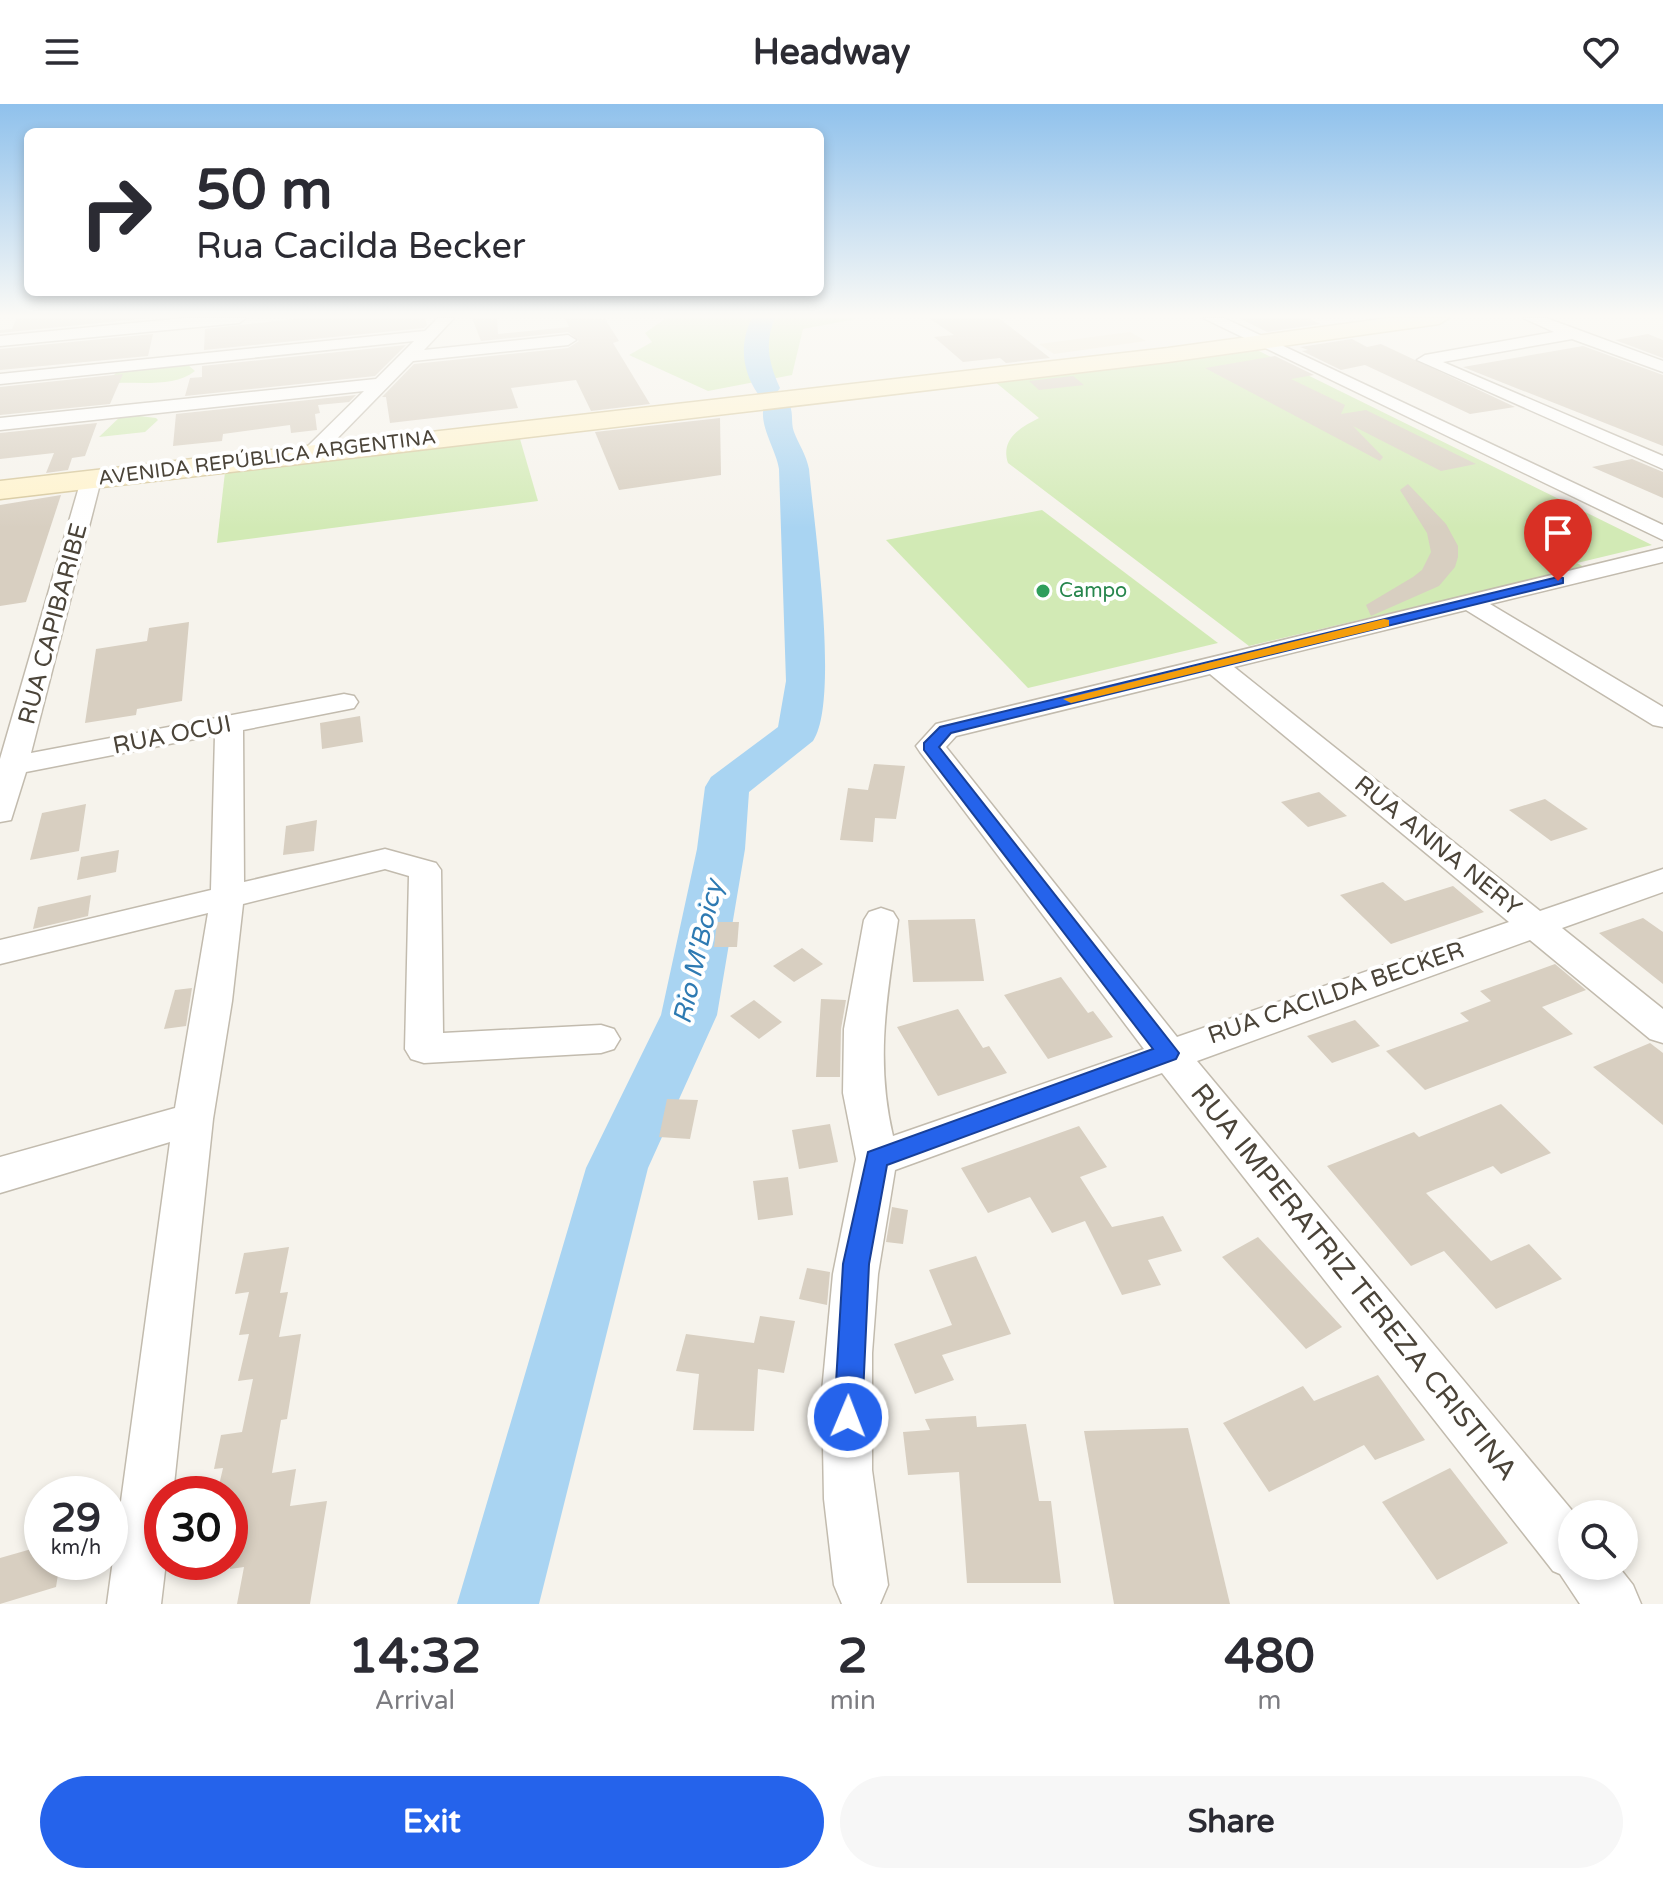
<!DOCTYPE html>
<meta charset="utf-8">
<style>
:root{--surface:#fff;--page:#f7f7f7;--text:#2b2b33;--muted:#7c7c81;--accent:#2563eb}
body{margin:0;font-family:"Varela Round",sans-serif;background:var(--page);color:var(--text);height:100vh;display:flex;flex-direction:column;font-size:30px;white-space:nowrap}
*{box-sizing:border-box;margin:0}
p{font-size:26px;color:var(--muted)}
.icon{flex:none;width:44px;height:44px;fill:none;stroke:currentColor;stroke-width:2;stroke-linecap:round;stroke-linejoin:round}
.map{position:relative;height:1500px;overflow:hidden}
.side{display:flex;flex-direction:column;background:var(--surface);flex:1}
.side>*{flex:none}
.top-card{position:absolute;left:24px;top:24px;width:800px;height:168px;border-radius:12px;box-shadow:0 4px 12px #0003;background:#fff;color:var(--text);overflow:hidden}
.fabs{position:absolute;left:1558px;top:1396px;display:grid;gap:16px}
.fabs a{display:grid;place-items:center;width:80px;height:80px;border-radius:50%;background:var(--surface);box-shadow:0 4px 12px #0003;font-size:40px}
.speed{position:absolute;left:24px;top:1372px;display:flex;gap:16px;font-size:40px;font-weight:700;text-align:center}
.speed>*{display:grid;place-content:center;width:104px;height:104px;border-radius:50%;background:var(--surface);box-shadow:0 4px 12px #0003;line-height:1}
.speed small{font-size:20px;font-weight:400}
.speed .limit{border:12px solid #d22;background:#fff;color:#111}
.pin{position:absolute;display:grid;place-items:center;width:68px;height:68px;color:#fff;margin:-82px -34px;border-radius:50% 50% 50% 0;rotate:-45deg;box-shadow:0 0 8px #0007}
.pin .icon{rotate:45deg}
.me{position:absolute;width:88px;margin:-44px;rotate:1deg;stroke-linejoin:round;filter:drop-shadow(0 0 6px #0008)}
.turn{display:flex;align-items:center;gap:28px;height:168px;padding:0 40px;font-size:36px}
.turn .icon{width:104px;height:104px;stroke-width:2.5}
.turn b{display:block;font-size:56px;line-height:68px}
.eta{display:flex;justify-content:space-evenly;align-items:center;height:136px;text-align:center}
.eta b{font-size:48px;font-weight:700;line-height:56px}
.action{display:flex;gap:16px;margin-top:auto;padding:16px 40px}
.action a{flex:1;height:92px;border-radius:48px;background:var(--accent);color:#fff;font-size:32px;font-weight:700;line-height:92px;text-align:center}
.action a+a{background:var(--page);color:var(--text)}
header{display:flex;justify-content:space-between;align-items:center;height:104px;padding:0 40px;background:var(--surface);font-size:36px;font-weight:700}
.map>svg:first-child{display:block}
.education{fill:#efe8d6}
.green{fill:#d2eab5}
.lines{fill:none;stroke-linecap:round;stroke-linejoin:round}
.river{fill:#a9d4f2;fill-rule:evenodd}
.building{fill:#d8cfc1}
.street-casing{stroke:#c2bbae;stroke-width:3}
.secondary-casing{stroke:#d6c79b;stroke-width:3}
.street{fill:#fff;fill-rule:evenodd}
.secondary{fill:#fff3cd;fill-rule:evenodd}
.route{fill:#2563eb;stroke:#184099;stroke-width:2}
.slow{fill:#f59e0b}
.leisure-dot{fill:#2e9e5b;stroke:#fff;stroke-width:3}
.labels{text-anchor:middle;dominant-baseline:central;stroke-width:8;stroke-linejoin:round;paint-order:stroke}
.far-street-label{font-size:20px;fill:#4b4439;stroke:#fff}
.far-leisure-label{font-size:20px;fill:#27864d;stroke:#fff;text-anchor:start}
.street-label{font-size:24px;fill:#4b4439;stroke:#fff}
.water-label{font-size:26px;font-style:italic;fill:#2e7ab2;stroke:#fff}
.near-street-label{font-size:28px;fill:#4b4439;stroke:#fff}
</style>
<header><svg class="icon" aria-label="menu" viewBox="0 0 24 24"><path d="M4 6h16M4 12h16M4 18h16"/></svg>Headway<svg class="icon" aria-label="heart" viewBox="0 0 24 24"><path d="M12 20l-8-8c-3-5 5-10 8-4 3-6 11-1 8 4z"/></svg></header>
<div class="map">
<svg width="1663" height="1500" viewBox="0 0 1663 1500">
<rect width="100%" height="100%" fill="#f6f3ec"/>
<path class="education" d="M1130 228 1146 237 1054 250 1039 240Z"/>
<g class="green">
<path d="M666 214H856V215L803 225 792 271 708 287 629 251 652 238 645 229Z"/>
<path d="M1257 246 1652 441 1577 459 1584 463 1249 542 1008 359C1000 335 1021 323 1039 314L994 277Z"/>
<path d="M172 259 188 261 195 267C176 283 141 278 118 279L113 272 118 267Z"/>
<path d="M123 310 156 314 158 316 145 328 99 333Z"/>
<path d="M520 335 538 397 217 439 225 368Z"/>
<path d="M1042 406 1218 539 1028 584 886 436Z"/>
</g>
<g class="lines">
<g class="river">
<path d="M752 214H775C764 239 769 260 780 284L776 290H758C742 267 739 239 752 214Z"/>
<path d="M777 294 787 296C795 308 790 317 794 328 799 341 806 350 809 365 814 420 840 597 813 637L749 688 745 745 717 911 648 1064 539 1500H457L586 1064 661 911 697 745 705 683 711 673 778 623 786 577 779 365C776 344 754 315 767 296Z"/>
</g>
</g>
<g class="building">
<path d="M24 214H149L0 229V226L12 225 16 215Z"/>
<path d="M302 214H425L427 221 424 224 204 246 205 225Z"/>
<path d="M472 214H497L498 230 569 223 565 214 605 215 619 237 613 239 650 300 591 307 576 276 511 284 518 304 390 319 386 293H382L414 260 568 244 579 237 568 228 481 237Z"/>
<path d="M929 214H999L1050 254 1006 259 1000 254 963 258 934 233 954 231Z"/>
<path d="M1239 214H1308L1320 220 1267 228Z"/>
<path d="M153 230 148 252 0 266V245Z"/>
<path d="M1648 230 1663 236V254L1615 236Z"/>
<path d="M1352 235 1367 243 1381 240 1515 303 1470 310 1365 261 1341 266 1302 247 1308 246 1300 243Z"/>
<path d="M406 241 375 272 185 292 190 274 202 273V262Z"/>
<path d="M1583 242 1663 271V342L1463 263Z"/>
<path d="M1275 252 1314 271 1291 275 1345 301 1341 310 1366 306 1476 360 1441 367 1353 322 1383 353 1380 357 1205 264Z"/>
<path d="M123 270 110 300 0 311V283Z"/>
<path d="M1073 272 1084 281 1039 286 1029 277Z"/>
<path d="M356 291 349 298 318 301 320 309 315 310 317 326 291 329 290 321 223 330 222 337 173 342 176 310Z"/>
<path d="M720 314 721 371 619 386 595 328Z"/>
<path d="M97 319 85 352 72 354 68 366 46 369 54 349 0 355V329Z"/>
<path d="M1632 355 1663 368V394L1592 363Z"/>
<path d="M1408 380 1446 420 1458 442V453L1455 463 1439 482 1371 512 1366 501 1413 473 1422 466 1431 448 1427 429 1400 386Z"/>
<path d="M61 391 26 498 0 502V401Z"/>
<path d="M189 518 182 597 137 605 136 611 85 619 96 545 147 537 149 524Z"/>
<path d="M360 612 363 638 322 645 320 619Z"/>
<path d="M874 660 905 662 896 715 875 714 873 738 840 736 848 684 868 686Z"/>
<path d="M1319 688 1347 712 1308 723 1281 698Z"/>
<path d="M1545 695 1588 725 1551 737 1509 706Z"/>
<path d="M86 700 79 747 30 756 42 709Z"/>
<path d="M317 716 314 747 283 751 286 722Z"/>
<path d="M119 746 116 768 77 776 81 753Z"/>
<path d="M1383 778 1405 797 1453 782 1484 808 1391 840 1340 791Z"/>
<path d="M91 791 88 812 33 825 38 803Z"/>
<path d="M1643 814 1663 828V880L1599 829Z"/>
<path d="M975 815 984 877 913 878 908 816Z"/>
<path d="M717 818H739L737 843H714Z"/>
<path d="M802 844 823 860 794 878 773 862Z"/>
<path d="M1555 860 1586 886 1542 903 1573 930 1425 986 1386 947 1469 917 1460 909 1491 897 1480 887Z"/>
<path d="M1061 873 1088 909 1093 907 1113 933 1048 955 1004 891Z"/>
<path d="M192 884 186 922 164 925 175 886Z"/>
<path d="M821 895 846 896 841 925 840 973H816Z"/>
<path d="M754 896 782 918 759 935 730 912Z"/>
<path d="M958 905 983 944 989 942 1007 969 938 992 897 923Z"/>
<path d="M1355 916 1380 942 1332 959 1307 932Z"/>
<path d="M1650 939 1663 949V1021L1593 963Z"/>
<path d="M667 995 698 996 690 1035 659 1033Z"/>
<path d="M1501 1000 1551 1049 1501 1070 1493 1062 1426 1089 1491 1157 1529 1140 1562 1175 1496 1205 1444 1147 1411 1162 1327 1062 1414 1028 1419 1033Z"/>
<path d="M830 1020 838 1058 799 1065 792 1026Z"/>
<path d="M1079 1022 1107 1063 1080 1073 1112 1123 1163 1112 1182 1147 1148 1156 1161 1181 1122 1191 1085 1117 1052 1129 1030 1093 988 1109 961 1064Z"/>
<path d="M788 1073 793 1111 758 1116 753 1077Z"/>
<path d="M892 1103 908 1106 903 1140 886 1138Z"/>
<path d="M1258 1133 1342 1223 1306 1245 1222 1153Z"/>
<path d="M289 1143 280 1189 288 1188 279 1233 301 1230 287 1315 281 1316 272 1369 296 1365 290 1402 327 1397 310 1500H237L244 1463 230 1465V1390H217L223 1364 214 1365 221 1331 242 1328 253 1275 238 1277 249 1230 239 1231 249 1188 235 1190 244 1149Z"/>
<path d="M976 1152 1011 1230 942 1251 954 1276 915 1290 894 1240 952 1221 929 1166Z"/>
<path d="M807 1164 830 1168 827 1201 799 1195Z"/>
<path d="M760 1212 795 1217 784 1269 758 1265 754 1327 693 1326 699 1270 676 1267 686 1230 754 1239Z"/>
<path d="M1378 1271 1425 1336 1375 1356 1364 1341 1269 1388 1223 1319 1303 1282 1314 1297Z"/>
<path d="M976 1312 977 1323 1026 1320 1039 1397H1051L1061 1479H967L959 1368 908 1371 903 1328 930 1326 925 1315Z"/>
<path d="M1188 1324 1230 1500H1114L1084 1327Z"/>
<path d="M1450 1364 1508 1439 1437 1476 1382 1398Z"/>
<path d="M42 1442V1458H60L56 1483 0 1500V1454Z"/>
</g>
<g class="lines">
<g class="street-casing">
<g id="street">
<path d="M185 214H246L239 219 0 242V232Z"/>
<path d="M438 214H454L424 246 568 231 576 236 568 241 413 257 321 351H307L304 347 307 343 364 287 0 326V314L376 275 414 237 0 280V270L425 227Z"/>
<path d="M1203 214H1224L1663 421V436Z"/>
<path d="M1523 214H1546L1663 257V268L1572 235 1443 258 1663 352V365L1417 256 1425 251 1554 228Z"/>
<path d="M91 370 101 376 31 649 344 590 354 592 358 598 354 604 243 626 244 778 385 745 436 759 441 766 443 929 601 921 614 925 620 935 614 945 601 949 424 959 411 955 405 945 409 772 385 765 243 800 232 897 213 1015 173 1390H162V1458H166L161 1500H107L170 1038 0 1089V1053L175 1004 208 809 0 860V836L211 786 215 631 26 668 11 716 0 718V655L81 376Z"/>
<path d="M1663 444V458L1490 500 1663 603V623L1653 621 1466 506 1234 563 1540 807 1663 765V788L1562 824 1663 905V939L1650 935 1530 836 1197 957 1575 1410H1572V1462H1618L1633 1481 1641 1500H1580L1560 1470 1553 1467 1162 969 895 1066 878 1170 872 1249V1366L888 1481 880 1500H842L834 1481 824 1395 822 1288 833 1170 856 1055 843 989 844 925 864 816 869 808 881 804 893 808 898 816C887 893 875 955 893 1032L1144 945 920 648 916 642 936 620ZM1210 570 1509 818 1177 933 946 643 956 632Z"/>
</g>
</g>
<g class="secondary-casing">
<path id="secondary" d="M1388 214H1449L1439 220 1168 258 0 395V377L1168 244Z"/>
</g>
<use href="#street" class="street"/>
<use href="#secondary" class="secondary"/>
</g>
<linearGradient id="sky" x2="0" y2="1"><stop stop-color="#8fc1ec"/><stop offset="0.5" stop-color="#fbfaf6"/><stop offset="1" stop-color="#fbfaf6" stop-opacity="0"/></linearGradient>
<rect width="1663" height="424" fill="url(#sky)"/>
<path class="route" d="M1558 473 1563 474V479L951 629 939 643 1179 949 1176 955 887 1061 869 1160 862 1313 858 1322 848 1326 838 1322 834 1313 843 1160 868 1048 1153 945 924 646V639L940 623Z"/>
<path class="slow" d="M1384 515 1389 516V522L1071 599 1063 595Z"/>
<circle class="leisure-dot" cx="1043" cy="487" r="8"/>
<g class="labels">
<g class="far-street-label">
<text transform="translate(267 354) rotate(-7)">AVENIDA REPÚBLICA ARGENTINA</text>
</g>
<g class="far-leisure-label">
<text x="1059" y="487">Campo</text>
</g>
<g class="street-label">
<text transform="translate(53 520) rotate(-75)">RUA CAPIBARIBE</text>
<text transform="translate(172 631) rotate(-11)">RUA OCUI</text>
<text transform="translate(1438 742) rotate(39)">RUA ANNA NERY</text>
<text transform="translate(1336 889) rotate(-19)">RUA CACILDA BECKER</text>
</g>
<g class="water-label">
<text transform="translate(698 848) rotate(-77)">Rio M'Boicy</text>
</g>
<g class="near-street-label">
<text transform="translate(1354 1178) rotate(51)">RUA IMPERATRIZ TEREZA CRISTINA</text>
</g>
</g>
</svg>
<div class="fabs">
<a><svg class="icon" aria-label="search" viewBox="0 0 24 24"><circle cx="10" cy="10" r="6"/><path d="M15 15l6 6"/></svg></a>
</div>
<div class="speed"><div>29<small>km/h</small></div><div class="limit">30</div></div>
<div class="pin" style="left:1558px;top:477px;background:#d93025"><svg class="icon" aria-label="arrive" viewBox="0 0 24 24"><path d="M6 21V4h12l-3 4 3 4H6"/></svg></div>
<svg class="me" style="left:848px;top:1313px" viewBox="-20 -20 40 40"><circle r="17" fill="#2563eb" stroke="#fff" stroke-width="3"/><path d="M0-11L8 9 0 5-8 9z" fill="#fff"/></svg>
<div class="top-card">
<div class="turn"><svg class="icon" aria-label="right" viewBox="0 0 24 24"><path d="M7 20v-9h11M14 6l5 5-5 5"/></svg><div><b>50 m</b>Rua Cacilda Becker</div></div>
</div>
</div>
<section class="side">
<div class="eta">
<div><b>14:32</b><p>Arrival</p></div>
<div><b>2</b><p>min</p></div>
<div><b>480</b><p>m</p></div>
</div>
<div class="action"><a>Exit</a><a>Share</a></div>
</section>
